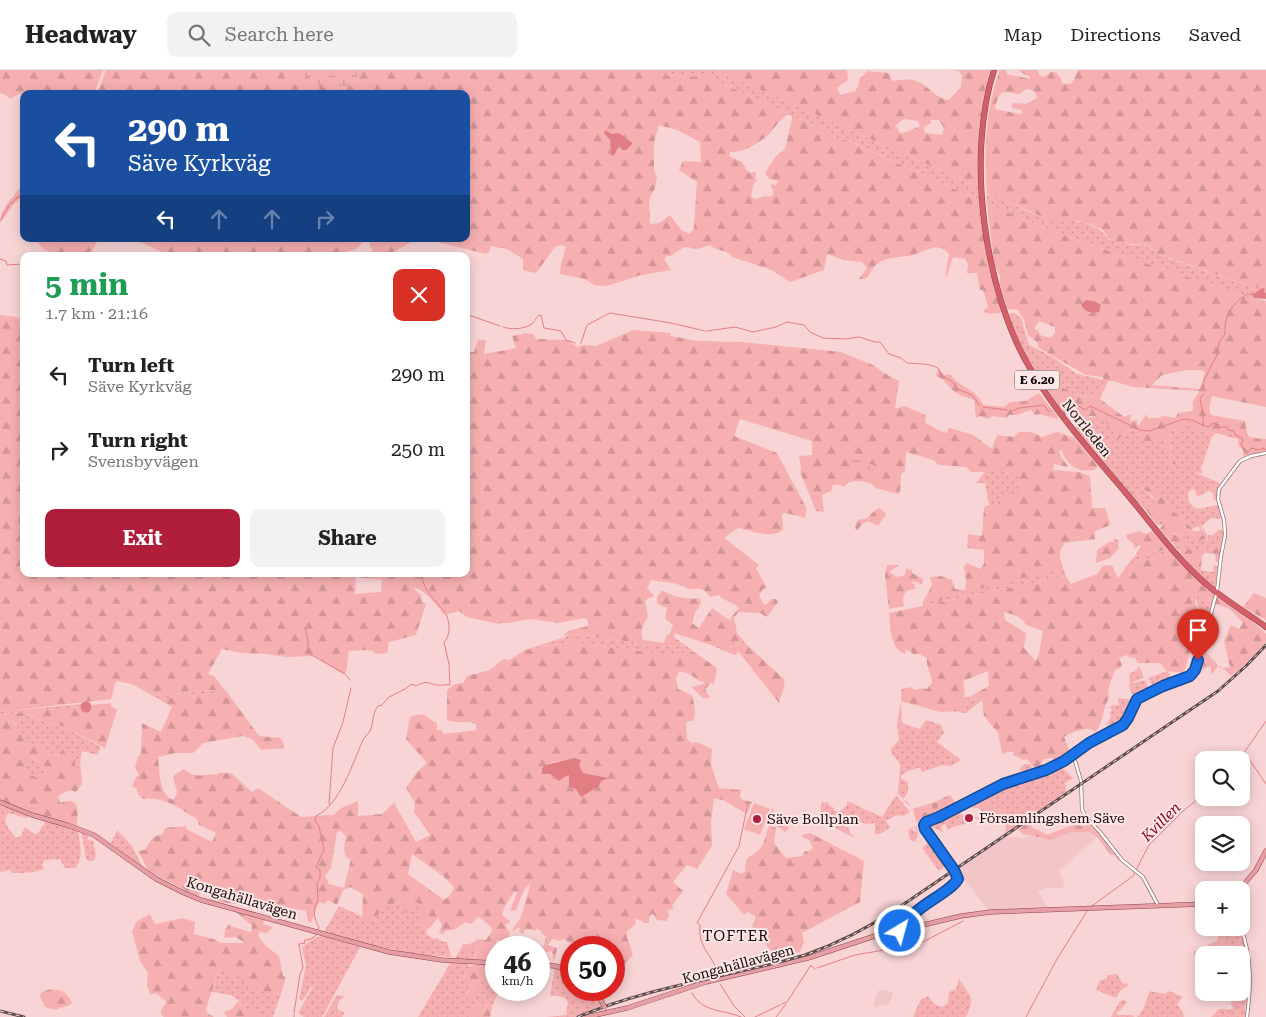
<!DOCTYPE html>
<meta charset="utf-8">
<style>
:root{--surface:#fff;--page:#f2f2f2;--text:#222;--muted:#767676;--line:#e0e0e0;--accent:#b11e3b}
body{margin:0;font-family:"Roboto Serif",serif;background:var(--page);color:var(--text);height:100vh;display:flex;flex-direction:column;font-size:19px;white-space:nowrap}
*{box-sizing:border-box;margin:0}
p{font-size:16px;color:var(--muted)}
.icon{flex:none;width:28px;height:28px;fill:none;stroke:currentColor;stroke-width:2;stroke-linecap:round;stroke-linejoin:round}
.map{position:relative;flex:1;overflow:hidden}
.drawer{position:absolute;left:20px;top:182px;width:450px;height:325px;display:flex;flex-direction:column;background:var(--surface);border-radius:10px;box-shadow:0 2px 12px #0003}
.drawer>*{flex:none}
.banner{position:absolute;left:20px;top:20px;width:450px;height:152px;border-radius:10px;box-shadow:0 2px 12px #0003;background:#1a4fa0;color:#fff;overflow:hidden}
.controls{position:absolute;left:1195px;top:681px;display:grid;gap:10px}
.controls a{display:grid;place-items:center;width:55px;height:55px;border-radius:10px;background:var(--surface);box-shadow:0 2px 12px #0003;font-size:25px}
.speed{position:absolute;left:485px;top:866px;display:flex;gap:10px;font-size:25px;font-weight:700;text-align:center}
.speed>*{display:grid;place-content:center;width:65px;height:65px;border-radius:50%;background:var(--surface);box-shadow:0 2px 12px #0003;line-height:1}
.speed small{font-size:12px;font-weight:400}
.speed .limit{border:8px solid #d22;background:#fff;color:#111}
.pin{position:absolute;display:grid;place-items:center;width:42px;height:42px;color:#fff;margin:-51px -21px;border-radius:50% 50% 50% 0;rotate:-45deg;box-shadow:0 0 5px #0007}
.pin .icon{rotate:45deg}
.me{position:absolute;width:55px;margin:-28px;rotate:37deg;stroke-linejoin:round;filter:drop-shadow(0 0 4px #0008)}
.turn{display:flex;align-items:center;gap:18px;height:105px;padding:0 25px;font-size:22px}
.turn .icon{width:65px;height:65px;stroke-width:2.5}
.turn b{display:block;font-size:35px;line-height:42px}
.lanes{display:flex;align-items:center;height:48px;padding:0 25px;background:#0003;justify-content:center;gap:25px;direction:ltr}
.lanes .off{opacity:.35}
.round{display:grid;place-items:center;flex:none;width:52px;height:52px;border-radius:10px;background:var(--page)}
.headline{display:flex;align-items:center;justify-content:space-between;height:85px;padding:0 25px}
h1{font-size:30px;font-weight:700;line-height:38px;color:#1e9e55}
.cta{display:flex;gap:10px;margin-top:auto;padding:10px 25px}
.cta a{flex:1;height:58px;border-radius:10px;background:var(--accent);color:#fff;font-size:20px;font-weight:700;line-height:58px;text-align:center}
.cta a+a{background:var(--page);color:var(--text)}
ul{padding:0;list-style:none}
li{display:flex;align-items:center;gap:15px;height:75px;padding:0 25px}
li div{flex:1}
li b{display:block;font-size:19px}
li em{font-style:normal}
header{display:flex;align-items:center;gap:30px;box-sizing:border-box;height:70px;padding:0 25px;background:var(--surface);border-bottom:1px solid var(--line)}
header strong{font-size:24px}
nav{display:flex;gap:28px;margin-inline-start:auto;font-size:18px}
.search{width:350px;height:45px;background:var(--page);display:flex;align-items:center;gap:12px;box-sizing:border-box;padding:0 18px;border-radius:10px;color:var(--muted);font-size:19px}
.map>svg:first-child{display:block}
.built{fill:#f2c5c6}
.grass{fill:url(#grass-dots)}
.forest{fill:url(#forest-firs);fill-rule:evenodd}
.wetland{fill:url(#wetland-marsh)}
.cemetery{fill:url(#cemetery-stones)}
.pitch{fill:#f7b0b2}
.water{fill:#e17e84}
.lines{fill:none;stroke-linecap:round;stroke-linejoin:round}
.stream{stroke:#e17e84;stroke-width:1}
.minor-casing{stroke:#927272;stroke-width:4}
.major-casing{stroke:#904147;stroke-width:5}
.highway-casing{stroke:#904147;stroke-width:6}
.minor{stroke:#fff;stroke-width:2.5}
.major{stroke:#e59fa5;stroke-width:4}
.highway{stroke:#d35f69;stroke-width:5}
.rail-casing{stroke:#5f4c4c;stroke-width:3}
.rail{stroke:#fce6e6;stroke-width:1;stroke-dasharray:4;stroke-linecap:butt}
.major-bridge-casing{stroke:#904147;stroke-width:5;stroke-linecap:butt}
.major-bridge{stroke:#e59fa5;stroke-width:4}
.route-casing{stroke:#114b97;stroke-width:12}
.route{stroke:#1a73e8;stroke-width:9}
.poi-dot{fill:#b11e3b;stroke:#fce6e6;stroke-width:2}
.labels{text-anchor:middle;dominant-baseline:central;stroke-width:4;stroke-linejoin:round;paint-order:stroke}
.shield{fill:#fce6e6;stroke:#5a4b4b;stroke-width:1}
.shield-label{font-size:12px;font-weight:bold;fill:#140909}
.street-label{font-size:14px;fill:#140909;stroke:#fce6e6}
.poi-label{font-size:14px;fill:#140909;stroke:#fce6e6;text-anchor:start}
.water-label{font-size:15px;font-style:italic;fill:#850927;stroke:#fce6e6}
.neighbourhood-label{font-size:15px;letter-spacing:1px;fill:#140909;stroke:#fce6e6}
</style>
<header>
<strong>Headway</strong>
<div class="search"><svg class="icon" aria-label="search" viewBox="0 0 24 24"><circle cx="10" cy="10" r="6"/><path d="M15 15l6 6"/></svg>Search here</div>
<nav><a>Map</a><a>Directions</a><a>Saved</a></nav>
</header>
<div class="map">
<svg width="1266" height="947" viewBox="0 0 1266 947">
<defs>
<pattern id="grass-dots" width="8" height="8" patternUnits="userSpaceOnUse" patternTransform="scale(1.25)"><rect width="8" height="8" fill="#f7b0b2"/><path d="M2 2h.1M6 6h.1" fill="none" stroke="#d39698" stroke-width="1.8" stroke-linecap="round"/></pattern>
<pattern id="forest-firs" width="22" height="20" patternUnits="userSpaceOnUse" patternTransform="scale(1.25)"><rect width="22" height="20" fill="#f7b0b2"/><path d="M5 1l3.5 6h-7zM16 11l3.5 6h-7z" fill="#d39698"/></pattern>
<pattern id="wetland-marsh" width="20" height="14" patternUnits="userSpaceOnUse" patternTransform="scale(1.25)"><rect width="20" height="14" fill="#f7b0b2"/><path d="M1 5h8M5 5V1M11 12h8M15 12V8" fill="none" stroke="#d39698"/></pattern>
<pattern id="cemetery-stones" width="16" height="16" patternUnits="userSpaceOnUse" patternTransform="scale(1.25)"><rect width="16" height="16" fill="#f7b0b2"/><path d="M2 7V4a2 2 0 0 1 4 0v3zM10 15v-3a2 2 0 0 1 4 0v3z" fill="#d39698"/></pattern>
</defs>
<rect width="100%" height="100%" fill="#f9d4d5"/>
<g class="built">
<path d="M1077 761 1089 762 1097 767 1059 801 1063 810 1064 818H1045L1038 822 1048 838 989 841 957 800 1007 766 1023 768 1030 766 1039 769Z"/>
<path d="M879 920 893 922 892 928 888 934 875 937 874 932Z"/>
</g>
<g class="grass">
<path d="M667 0H716L980 118 981 131 847 70 838 71 832 63 703 5 691 7 665 5Z"/>
<path d="M24 114V125L14 134 0 153C0 139 15 124 24 114Z"/>
<path d="M987 123C1007 131 1025 141 1045 148 1049 149 1052 149 1056 149 1075 151 1097 151 1108 169L1132 175H1144L1170 189 1249 216H1266V223H1257L1254 228 1266 231V234C1173 200 1077 175 987 133Z"/>
<path d="M1014 243 1021 248 1029 275 1051 286 1077 304 1103 310C1106 324 1091 329 1080 326 1075 325 1070 321 1066 319 1059 316 1049 316 1042 315L1025 284 1008 244Z"/>
<path d="M1064 346 1076 358C1086 343 1103 344 1113 360 1115 363 1115 368 1116 372L1129 358 1134 359 1145 371 1154 372 1163 364H1166L1165 376 1175 394 1169 371 1171 361 1189 353 1212 367 1201 398 1202 404 1191 401 1220 413 1217 420V430H1214L1213 422 1208 421 1197 427 1195 420 1192 419C1184 424 1189 435 1197 439L1218 435 1223 449 1211 448 1201 457 1203 464 1201 466 1199 456 1191 459 1179 445 1172 441 1169 433 1140 414 1154 430V432L1143 436 1137 421H1136L1138 431 1135 428 1134 429Z"/>
<path d="M990 399 1018 404 1022 427H1015L995 438 984 437 989 435 985 413H976L985 402Z"/>
<path d="M1180 452 1199 471 1208 469V465H1213L1218 460H1224L1223 470 1220 472 1217 478 1211 480 1201 477 1199 479H1188L1183 482 1179 481 1174 475 1177 476 1182 474H1184L1187 471 1183 468 1173 463 1174 462 1183 465Z"/>
<path d="M1169 479 1173 484 1128 494 1135 486Z"/>
<path d="M1214 495 1218 496 1215 519 1198 504 1201 500 1213 502Z"/>
<path d="M1063 498 1066 506 923 536V532L933 529Z"/>
<path d="M1200 521 1212 532 1208 547C1199 538 1192 533 1200 521Z"/>
<path d="M574 564 668 577 685 575 694 582 669 585 571 572 525 580Z"/>
<path d="M743 570 745 573 720 579 714 576Z"/>
<path d="M1139 596 1144 608 1130 613 1129 604 1137 600Z"/>
<path d="M1167 601 1170 604V611L1153 617 1148 608Z"/>
<path d="M1145 610 1150 621 1136 627C1131 621 1131 625 1129 614Z"/>
<path d="M224 619 227 622 159 629 153 626Z"/>
<path d="M966 625V628L971 626 976 630 980 628 982 630 966 643 956 642 961 641 963 630Z"/>
<path d="M1118 628 1133 630 1132 635H1130C1130 652 1116 658 1102 664L1105 658 1110 654 1106 655 1111 647 1110 644 1112 639 1109 638 1113 635H1119Z"/>
<path d="M901 631 902 653 919 659 926 650 941 655 944 663 937 672 961 690 951 696 942 695 922 702 920 698H918L906 702 901 706V708L908 712V722L903 729 910 734 909 736 898 724 900 694 892 684 891 679 899 670 897 654Z"/>
<path d="M81 634V637L0 644V642Z"/>
<path d="M27 644 48 653 62 656 101 677 97 685 82 681C79 692 81 700 82 711 73 703 75 695 76 684H54L24 670 12 649Z"/>
<path d="M31 687 46 697 48 705 44 703 38 708 25 701 24 698Z"/>
<path d="M1024 694H1030L1034 702 1025 704 1023 701 1019 700Z"/>
<path d="M1060 696 1073 708 1065 713 1067 722 1019 754 991 733 980 728 1007 714Z"/>
<path d="M896 725 910 742 903 746 897 745 886 751 890 758 879 764H875V753L865 754 856 749 844 753 845 757 849 758 850 763 854 766 853 767 833 757 831 752H825V748L820 747 821 733 828 732 829 735 834 738V740L839 742 847 735V731L882 747Z"/>
<path d="M0 734 29 745 27 748 9 743C0 750 10 760 16 768L21 766 25 757 34 764 38 763 46 751 78 760C80 774 84 785 76 798H65L60 789 44 790 42 795 44 799C35 803 23 803 13 803L10 800 0 802Z"/>
<path d="M955 741 963 745 968 753 953 757 946 761 948 759 945 754 941 756 943 762 926 755 928 753Z"/>
<path d="M914 755 917 757 918 764 915 772 910 770 908 761 913 756 912 760 916 762V758Z"/>
<path d="M117 760 132 776 143 798 111 773Z"/>
<path d="M81 761 88 766 87 769 91 771 93 770 96 786 93 791H89L86 789Z"/>
<path d="M931 770 948 794 939 801 922 778Z"/>
<path d="M396 832 401 833 410 842 413 834 417 833 423 837 420 844 422 855 427 858 426 864 434 869 436 868 444 872H447L451 887 414 884 362 873 324 862 339 836 374 852 384 835H392Z"/>
<path d="M1227 858H1239C1248 880 1251 903 1248 927H1240V924L1245 922 1242 906 1245 898 1242 883 1236 882 1234 877 1225 871Z"/>
<path d="M322 866 360 877 322 947H304L298 943 313 917 312 916 303 930H299L306 896 302 877 315 868Z"/>
<path d="M462 876 466 878 474 877 478 880 474 887 475 889H455Z"/>
<path d="M451 892 468 894 469 897 464 908 471 913 466 926 469 928 477 919 481 907 496 911V920H499L492 937 480 933 472 944 474 947H418Z"/>
<path d="M220 896 274 924H281L273 947H265L257 943 246 942 244 940 245 935 231 925 212 922Z"/>
<path d="M555 897 571 902V920H594L602 935 575 947H546L566 945 568 932C564 925 557 926 550 926Z"/>
<path d="M1117 904 1123 914 1127 913 1128 916 1121 920 1116 928 1096 920 1100 910 1107 909 1108 905Z"/>
<path d="M959 909C970 926 976 927 966 947H913L921 929 928 926 934 934 942 937 948 933 949 922 956 919Z"/>
<path d="M1150 921 1165 924 1169 921 1183 927 1177 934 1182 941 1184 947H1137L1143 940Z"/>
<path d="M337 925 345 926 339 931 337 938 340 941 345 943 342 947H324Z"/>
<path d="M1247 928 1248 930 1245 936 1246 947H1211L1219 939H1226L1225 941 1231 942 1242 929Z"/>
<path d="M1124 929 1127 933 1116 944C1122 946 1126 944 1133 945L1134 947H1111L1119 933Z"/>
</g>
<g class="forest">
<path d="M0 0H103L94 24H24V26L19 24 10 29 6 25 0 23Z"/>
<path d="M106 0H667L666 5 691 7 703 5 832 63 838 71 846 70 981 131 989 192 1001 241 1000 243 990 244 984 242V240L988 237 983 220H980L977 203H967L968 194 965 189 953 187 947 206 945 205 949 184C936 169 923 184 909 186 898 187 885 187 876 195 869 201 871 210 859 209L867 198 862 192 844 190 827 184 824 200 790 212 772 200 732 187C727 179 717 182 710 175L697 179 684 177 671 186H667L664 189 671 200 641 205 607 216 594 215 585 209 560 204 561 194 566 177 562 175 555 177 536 203 523 200V189L507 179 491 176 489 182 486 184 434 171V169H466V24H97ZM788 44 792 46V49L785 79 776 86 765 103 769 109 778 111 776 115 770 114 774 124 770 127 765 126 754 129 751 126 754 113 757 111 755 108 756 104 755 102 751 103 748 102 742 92 729 86 730 82C743 84 763 71 772 61 777 54 781 49 788 44ZM659 55 677 60 700 72 701 92 683 91 679 100 697 112 694 158 690 164 681 160 670 145 659 153 650 154 649 130 655 118 657 108 654 100V72ZM607 62C616 66 625 64 633 73L625 80 621 79 620 77 618 78 613 86 611 84 610 70 604 63Z"/>
<path d="M716 0H847L848 10 837 18 840 25 855 21 858 17 859 10 867 1 889 3 892 11C899 10 906 9 913 10 928 13 933 28 949 30L961 17 962 5 958 1 953 0H990L983 28 979 58 980 118ZM904 49 918 51 920 57C912 58 908 63 900 63L896 55ZM931 50H939L944 58 942 65 925 63 924 57 931 53Z"/>
<path d="M1000 0H1006L1007 4C1010 5 1026 8 1030 9V7L1020 2V0H1037L1040 6C1047 8 1046 4 1051 2H1056L1061 8V12L1065 14 1072 13 1078 0H1266V216H1249L1158 184 1153 179 1145 175 1119 173 1108 168 1103 160 1093 155 1079 151H1068L1047 149 987 123C984 82 985 39 1000 0ZM1026 19C1033 20 1036 21 1037 28L1026 34 1014 33 1011 36 1013 38 1021 40 1023 42 1019 44 995 39C995 34 997 32 998 27 1003 18 1012 25 1020 24Z"/>
<path d="M987 133C1077 175 1173 200 1266 234V337L1212 326 1209 338 1211 345 1245 351C1248 369 1246 367 1266 369V381L1243 387 1244 382C1241 376 1238 379 1238 369L1216 363 1212 367 1189 353 1171 361C1167 373 1172 383 1176 395L1170 393 1165 376 1166 364H1163L1154 372 1145 371 1134 359 1129 358 1116 372C1112 357 1107 349 1090 346L1078 355 1080 345 1077 342 1069 339 1065 346 1042 315C1050 316 1060 316 1066 319 1071 321 1076 326 1081 327 1095 329 1105 321 1103 307L1086 305 1039 278 1037 272 1028 265 1025 252 1018 240 1007 239 1000 214V206L995 196 993 185ZM1088 230 1094 231 1101 236 1097 243H1089L1081 236ZM1039 251 1055 257V263L1050 268 1040 265 1038 260 1034 259ZM1187 300H1201L1205 302 1200 319 1152 315 1162 305ZM1108 311H1113L1133 317 1199 321C1198 326 1194 328 1193 332 1192 336 1194 337 1192 341L1178 343 1175 348 1163 346 1158 348H1149L1146 345 1138 356 1137 350 1130 351 1131 344 1124 347 1100 329Z"/>
<path d="M31 169H96L97 172C94 178 91 184 84 186 81 187 75 186 72 186 58 186 44 184 37 171Z"/>
<path d="M134 169H364C358 183 349 179 337 186H166L164 183Z"/>
<path d="M369 169H412V171C400 179 390 186 375 186L370 176Z"/>
<path d="M0 245 17 247 24 251V504H466V282H474L478 269 486 271 484 284 516 278 512 266 526 263 533 264 536 269 567 270 577 277 584 275 596 276 633 260 670 263 671 266 697 271 742 272 841 282 873 295 884 303 899 311 895 339 904 336 924 344 926 346 925 353C933 356 938 361 947 363L948 359 950 358 973 365 992 379 997 365 1014 367 1019 362H1031L1042 367 1057 362 1074 368 1098 396 1094 400C1076 403 1068 395 1061 380L1059 381 1061 387 1068 396 1067 397 1054 394 1053 400 1079 402 1090 406 1092 438H1105L1110 453 1108 456 1095 461V469L1065 473C1057 481 1060 488 1063 498L942 528 941 532 933 530 923 532 932 515 930 507 941 506 952 510 955 519 965 520 966 512 964 497 967 493 980 499 984 494V480L967 478 968 464 982 466 984 437 995 438 1006 419 1015 427H1022L1018 404 990 399 985 402H971L966 397 939 395 933 390 906 382 905 401 901 404 900 423 898 424 875 418 874 415C864 411 851 408 843 417L841 415H833L831 421 822 425 824 442 816 441 800 402 801 398 799 386 812 385V371L740 349 734 366 777 383 807 439 805 448 786 443 782 444 783 460C771 469 752 461 738 458L724 468 758 494 759 496 756 498 767 518 763 519 759 525 764 535 767 534 771 529H776L778 532 767 547 760 543 739 542 734 547 737 563 743 570 714 576 674 563 675 568 685 575 668 577 575 564 563 566 568 561 588 556V551L585 548 558 553 530 549 508 553H501L499 554 467 547 459 541 444 545C438 536 424 518 413 518L421 525 422 531 426 534 416 565 389 572 387 583 375 584 373 581 365 580 349 581 346 602 343 604 314 586 286 587 267 584 241 583 222 579 208 604 214 606 224 619 153 626 132 614 116 611 111 629 0 642ZM356 507 382 510 381 522 355 524ZM651 510C664 513 677 511 688 519 700 519 702 516 710 527L719 525C725 532 733 532 739 538L729 550 712 538 699 558 692 553 695 543 701 534 700 528C687 530 673 527 662 520L657 527V534L667 538 665 549 673 555 670 563 666 566 664 573 643 570C640 560 643 554 648 547L645 531 648 528 653 527 654 525 647 519Z"/>
<path d="M938 299H939L944 305 950 304C961 319 975 317 983 335L1004 337 1010 332 1026 331 1039 323 1058 347 1057 349 1040 344 1035 345 1031 340 1017 345H1009L1007 348 992 346 988 349 979 346 976 348 974 330C968 327 959 326 955 322 947 316 946 310 936 306Z"/>
<path d="M1139 411 1170 434 1172 441 1179 445 1194 461H1200L1201 466 1203 464 1202 456 1209 468 1199 471 1181 452 1187 461 1186 465 1174 462 1173 464 1184 468 1188 474H1182L1177 476 1174 475 1160 459 1163 454 1157 455 1146 440 1134 429 1135 428 1138 430 1136 421H1137L1143 435 1154 432 1153 427 1138 413Z"/>
<path d="M880 438 886 444 878 456 868 451 862 454 857 461C853 457 856 453 859 449 870 451 870 441 880 438Z"/>
<path d="M1154 460 1169 479 1135 486 1141 476 1140 475 1134 478 1133 473 1127 469 1126 465 1139 461 1146 464Z"/>
<path d="M1114 468 1118 470 1119 478 1110 488 1096 493 1097 480 1109 472H1113Z"/>
<path d="M1223 470 1219 490 1216 493 1215 484 1205 483 1202 486 1201 500 1198 504 1179 481 1183 482 1188 479H1199L1201 478V476L1204 475 1205 478 1211 480 1217 478 1220 472Z"/>
<path d="M1173 484 1191 504 1214 524 1212 532 1200 521 1195 531 1196 536 1208 547 1206 550 1198 545 1194 554V566L1184 603 1167 601 1160 593H1138L1135 588 1129 587 1127 585 1119 588 1122 595 1120 598 1115 600 1108 620 1109 628C1102 639 1104 651 1096 662 1088 655 1073 662 1064 667L1069 679 1068 682 1072 684 1058 693 1052 688 1044 689 1041 693V700L1037 701 1027 689 1024 690 1013 685V682H1007L1005 684 1002 683 998 663 984 646 982 630 980 628 976 630 971 626 989 616 988 601 963 611C966 621 964 629 961 641L940 642 901 631V622L902 619 910 617 916 620 922 618 927 619 932 613C931 602 926 599 927 588L919 584H913L910 581 906 580 905 584C889 578 891 558 889 543L1066 506 1071 514 1097 504 1103 496 1112 495 1118 508 1128 494ZM1004 542C1011 544 1023 547 1026 555L1043 561 1039 583 1036 591 1024 578 1026 563 1005 550Z"/>
<path d="M887 495H899L889 502 897 507 905 505 907 496 909 501 912 499V503L923 509 922 515 917 512H911L914 514 916 519C904 519 902 525 904 536L889 539 885 505Z"/>
<path d="M1254 523 1266 528V550L1243 537Z"/>
<path d="M1217 527 1249 546C1252 554 1261 558 1266 564V572L1243 596 1231 606 1225 600 1218 597 1220 596 1222 598 1230 597 1224 571 1231 555 1239 559 1243 553 1230 539 1215 534Z"/>
<path d="M571 572 669 585 694 582 717 598 714 614 711 613 705 619 710 628H703L691 617 703 614 704 611 701 612C694 607 688 601 679 602L676 609 678 619 692 625C694 633 697 643 693 651H688L686 654 687 669 692 673 697 672 712 679 711 695 719 718 741 720 740 727 743 730 752 732 747 744 723 730 714 728 711 753 712 776 697 799 687 795 673 812 683 821 672 836 674 839 668 840 669 846 667 851 657 850 653 844 650 845 649 853H644L641 850 635 849 636 854 627 861V867L633 885 624 894 614 899V878L576 877 564 869 560 871 552 869 548 875 557 878 555 890 553 889 552 881 546 882 550 890H546L542 887V879L539 877 531 875 527 870 530 869 533 872 544 877 546 866 542 864 540 860 536 859V861L529 859 525 860 523 864 519 862 520 858 518 857 514 861 512 860 521 847 531 812 524 820 516 840 510 841 517 822H514L504 838 502 845 510 851V853H507L505 855 510 863 508 869 511 877H507L506 872 497 870 495 876 497 877 496 891 475 889 474 887 478 882 477 878C472 876 467 880 462 876L463 874C467 875 475 873 477 869L486 870 492 861V858L482 849 478 847 471 854 465 852 456 859 445 861 443 865 439 862 442 855 438 848 429 859 422 855 418 850 422 837 417 833 413 834 410 842 407 843 403 839 401 833 396 832 392 835H384L374 852 362 847 363 824 350 817 343 820 337 835 328 830 325 834 319 832 311 853 308 851 306 841C275 834 242 837 209 830L214 821 210 815 206 813 202 816 199 826 198 827 183 822 186 820 147 801V798L138 781 145 780C150 773 151 765 162 765L165 758 185 756 188 760 212 772 216 763 199 755 197 749C180 739 164 726 143 729L138 724 137 719 132 716 136 707 139 705 135 698 138 686 141 683 142 653 161 662 172 637 159 629 227 622 259 666 281 668 285 678 261 680 252 669 243 666 203 673 193 683H176L158 687C160 700 158 724 173 730 182 721 172 715 174 705L184 699C197 710 202 703 217 705L218 703H231L252 722 258 718 301 747 333 745 341 738 358 731V746L382 744 394 733 416 772 430 765 414 742 415 733 406 718 416 703 427 693 406 669 410 647C427 640 424 648 437 653V660H441L444 664 477 660 476 654C466 650 456 654 447 650V620L455 614 463 613 467 606 490 600 503 589 509 590 525 580ZM574 688 583 703 607 708 601 711 569 716V705L555 708 550 704V693ZM341 761 346 767C344 775 343 780 347 788L351 789 344 818 329 814 325 806 331 798 337 762ZM412 784 443 806 454 817 451 824 444 830 408 804Z"/>
<path d="M745 573 784 609C786 618 780 625 779 633L738 581 736 585C734 585 722 580 720 579Z"/>
<path d="M1202 578 1218 595C1217 598 1214 602 1212 604H1211V596L1198 601 1193 608H1189L1197 596Z"/>
<path d="M111 633V636L117 640 105 678 62 656 48 653 28 644 12 650 24 670 54 684 59 685 63 679 76 684C75 695 73 703 82 711V714L76 722 70 720 58 726 60 733C83 725 77 743 77 756L40 746 0 730V644L81 637 82 641H91L92 635ZM32 687 45 697 43 700 46 701 48 705 42 703 37 708 25 701 24 698Z"/>
<path d="M980 728 991 733 1019 754 1005 763 1006 757 1005 754C1001 753 996 750 991 750 984 749 980 753 974 747L980 748 983 742 978 738H973L971 733Z"/>
<path d="M773 736 775 751 787 753 789 759 785 762 779 757 769 752Z"/>
<path d="M1028 752 1032 757 1047 765 1073 755 1083 756 1091 754 1121 790H1118L1114 785H1111L1097 767 1089 762H1071L1051 770 1023 764 1018 760Z"/>
<path d="M769 755 776 758 774 773 786 788 802 786 805 781H809L813 778 809 770 802 767V765L810 763 864 791 860 832 802 863 804 872 800 882 785 886 774 885 752 856 755 850V846L748 842 744 845 726 824 733 800 741 804 745 802C745 781 753 789 761 777 765 771 767 762 769 755Z"/>
<path d="M238 841 265 849 263 854 273 857 267 863 260 862 258 866 265 875 279 886 283 906 286 907 281 924C259 924 239 906 220 896L206 939 207 943 214 947H164L161 944V940L166 933 165 930 155 923 151 925 147 916 148 903 140 891 132 861 137 851 150 844 155 854 182 848 195 852 194 864 213 869 221 873H243L244 872 235 867 224 868 225 860 229 854 233 857 251 862 252 855C246 852 243 847 237 843Z"/>
<path d="M1225 858H1227L1225 871 1230 872 1236 882 1246 884V891L1244 894 1245 898 1242 906 1246 905 1249 910 1246 923 1243 921 1240 924 1241 922V885H1225L1219 881H1210L1209 885H1204V888L1195 887 1193 882 1217 871 1219 861Z"/>
<path d="M477 894H496V911L481 907 477 919 469 928 466 927 471 913 464 909 469 897Z"/>
<path d="M47 920C60 918 67 922 72 933 67 938 61 936 56 940L45 937 39 924Z"/>
<path d="M1231 923H1233L1235 929H1242L1237 937 1228 943 1225 941 1226 939 1230 940 1233 938 1231 934Z"/>
<path d="M238 931 245 935 244 940 246 942 257 943 265 947H227L224 942 232 939Z"/>
<path d="M480 933 492 937 490 947H474L471 940 474 936Z"/>
</g>
<g class="wetland">
<path d="M297 0H318L327 7 332 5 331 0H356L357 6 352 15 335 19 323 17Z"/>
<path d="M849 389 863 391 875 396 876 399C868 402 854 395 848 390Z"/>
<path d="M20 438 24 439V450L21 451 19 454 11 445 12 442 17 441Z"/>
</g>
<path class="cemetery" d="M950 725 958 736 938 746 916 752 913 739 935 732Z"/>
<path class="pitch" d="M754 733 770 739 760 765 744 759Z"/>
<g class="water">
<path d="M605 60 612 64 619 63 633 73 626 80H622L620 77 618 78 615 84 612 86 611 85 610 70 604 63Z"/>
<path d="M1262 218 1265 219 1264 222 1266 223V229L1254 228 1252 225Z"/>
<path d="M1086 230 1094 231 1101 235 1099 242C1092 245 1084 241 1081 235Z"/>
<circle cx="86" cy="637" r="5.5"/>
<path d="M574 688 581 690 579 695 583 703 608 708 601 711 599 716 581 727 576 719 569 716V705L564 707 559 711 550 704H542V698L546 695Z"/>
</g>
<g class="lines">
<g class="stream">
<path d="M320 15 321 24"/>
<path d="M1 150 10 134 24 122"/>
<path d="M0 189 6 191 7 195 24 194"/>
<path d="M466 244 500 256"/>
<path d="M503 257C511 260 523 259 530 255 536 252 535 246 541 245L544 258 561 261 566 270 575 273"/>
<path d="M707 261 735 257 753 262 776 257 787 252 804 255 810 262 823 268 845 269 859 267 875 272H880L889 284 901 288 907 293C917 294 932 293 939 299L940 304 954 313 957 319 972 325 980 336"/>
<path d="M581 273 587 255 610 243 671 253 705 261"/>
<path d="M1204 318 1203 314 1205 308 1217 285 1219 272 1225 264C1224 245 1232 234 1247 224L1252 225"/>
<path d="M1059 335 1069 330 1085 340 1090 336 1140 360 1149 361 1184 349 1191 350 1208 357 1212 355V353L1219 355 1218 357H1227L1228 360 1234 361 1235 365 1242 368 1243 372 1241 373 1242 377 1248 382 1252 378 1258 380 1264 378V380L1266 379"/>
<path d="M983 337 1007 340"/>
<path d="M1010 342 1019 338 1044 335 1048 341H1051"/>
<path d="M1203 356V345L1200 328 1204 324"/>
<path d="M419 504C425 510 423 516 428 522 433 529 439 535 445 542"/>
<path d="M305 558 308 571V583L345 604 350 610"/>
<path d="M1245 683 1266 714"/>
<path d="M1239 690 1266 651"/>
<path d="M329 734 333 678 343 652 351 618"/>
<path d="M1092 836 1133 806 1149 775 1182 742 1204 724"/>
<path d="M318 860 319 857C314 849 312 839 318 831L317 813 320 809V800L316 797 324 780 319 756 315 751 316 746C340 735 353 692 363 670 364 667 368 665 370 661 374 653 372 643 378 636L382 635 389 627 405 619 412 614 416 616C427 610 427 613 437 615 441 616 446 614 450 615L449 594 444 572C451 565 450 553 446 544"/>
<path d="M909 876 923 872 963 851"/>
<path d="M817 898 855 885 902 877"/>
<path d="M718 904C712 882 698 880 700 855L697 853 739 776 748 733"/>
<path d="M720 914 734 936 745 947"/>
<path d="M692 923C703 943 722 939 741 947"/>
<path d="M782 934 787 932 811 895 815 899"/>
<path d="M294 943 300 904 303 898 299 874 305 873 304 871 308 869 310 870 313 867V868L316 865"/>
<path d="M294 947V945"/>
<path d="M755 947 780 935"/>
<path d="M776 947 786 934"/>
<path d="M1026 947 1057 889 1087 841"/>
</g>
<g class="minor-casing">
<g id="minor">
<path d="M1217 521 1221 486 1225 465 1224 450 1218 429 1219 419 1240 391 1251 386 1266 383"/>
<path d="M1073 684 1081 711 1082 739 1085 746 1100 762 1122 790 1143 807 1158 835"/>
<path d="M903 856V854L919 837 953 815 958 809 957 803 925 759V753L939 747 1007 712 1062 693 1089 673 1123 655 1137 629 1163 616 1190 606 1197 594 1216 525"/>
<path d="M1241 858C1252 888 1251 916 1247 947"/>
</g>
</g>
<g class="major-casing">
<g id="major">
<path d="M0 732 32 745 67 755 94 765 156 809 184 823 201 830 389 882 442 890 496 893"/>
<path d="M1239 820 1256 800 1266 781"/>
<circle cx="903" cy="859" r="3"/>
<path d="M906 859 961 846 991 842 1204 834"/>
<path d="M539 895 555 896 571 901"/>
<path d="M596 920 603 934"/>
<path d="M587 947 627 938 706 912 808 888 878 865 900 860"/>
</g>
</g>
<g class="highway-casing">
<path id="highway" d="M994 0C966 86 984 222 1031 300 1057 344 1092 383 1125 422 1150 451 1176 488 1205 513 1224 530 1246 542 1266 557"/>
</g>
<use href="#minor" class="minor"/>
<use href="#major" class="major"/>
<use href="#highway" class="highway"/>
<g class="rail-casing">
<g id="rail">
<path d="M0 941 24 947"/>
<path d="M578 947C650 916 730 907 805 885 839 873 868 858 898 838L1218 621 1246 596 1266 575"/>
</g>
</g>
<use href="#rail" class="rail"/>
<g class="major-bridge-casing">
<path id="major-bridge" d="M603 934 605 938"/>
</g>
<use href="#major-bridge" class="major-bridge"/>
</g>
<g class="lines">
<g class="route-casing">
<path id="route" d="M900 861C902 853 906 852 912 846 924 832 949 823 958 809L954 800 925 759 924 755 926 752 939 747 1003 714 1046 700 1064 691 1089 673 1123 655 1128 648 1137 629 1163 616 1190 606 1195 600 1198 590"/>
</g>
<use href="#route" class="route"/>
</g>
<g class="poi-dot">
<circle cx="969" cy="748" r="5"/>
<circle cx="757" cy="749" r="5"/>
</g>
<g class="labels">
<rect class="shield" x="1014.5" y="300.5" width="45" height="19" rx="4"/>
<g class="shield-label">
<text x="1037" y="310">E 6.20</text>
</g>
<g class="street-label">
<text transform="translate(1087 358) rotate(51)">Norrleden</text>
<text transform="translate(242 828) rotate(17)">Kongahällavägen</text>
<text transform="translate(738 894) rotate(-15)">Kongahällavägen</text>
</g>
<g class="poi-label">
<text x="979" y="748">Församlingshem Säve</text>
<text x="767" y="749">Säve Bollplan</text>
</g>
<g class="water-label">
<text transform="translate(1161 752) rotate(-45)">Kvillen</text>
</g>
<g class="neighbourhood-label">
<text x="736" y="866">TOFTER</text>
</g>
</g>
</svg>
<div class="controls">
<a><svg class="icon" aria-label="search" viewBox="0 0 24 24"><circle cx="10" cy="10" r="6"/><path d="M15 15l6 6"/></svg></a>
<a><svg class="icon" aria-label="layers" viewBox="0 0 24 24"><path d="M12 4l9 5-9 5-9-5zM3 14l9 5 9-5"/></svg></a>
<a>+</a>
<a>−</a>
</div>
<div class="speed"><div>46<small>km/h</small></div><div class="limit">50</div></div>
<div class="pin" style="left:1198px;top:590px;background:#d93025"><svg class="icon" aria-label="arrive" viewBox="0 0 24 24"><path d="M6 21V4h12l-3 4 3 4H6"/></svg></div>
<svg class="me" style="left:900px;top:861px" viewBox="-20 -20 40 40"><circle r="17" fill="#1a73e8" stroke="#fff" stroke-width="3"/><path d="M0-11L8 9 0 5-8 9z" fill="#fff"/></svg>
<div class="banner">
<div class="turn"><svg class="icon" aria-label="left" viewBox="0 0 24 24"><path d="M17 20v-9H6M10 6l-5 5 5 5"/></svg><div><b>290 m</b>Säve Kyrkväg</div></div>
<div class="lanes"><svg class="icon" aria-label="left" viewBox="0 0 24 24"><path d="M17 20v-9H6M10 6l-5 5 5 5"/></svg><svg class="icon off" aria-label="ahead" viewBox="0 0 24 24"><path d="M12 20V5M6 11l6-6 6 6"/></svg><svg class="icon off" aria-label="ahead" viewBox="0 0 24 24"><path d="M12 20V5M6 11l6-6 6 6"/></svg><svg class="icon off" aria-label="right" viewBox="0 0 24 24"><path d="M7 20v-9h11M14 6l5 5-5 5"/></svg></div>
</div>
<section class="drawer">
<div class="headline"><div><h1>5 min</h1><p>1.7 km · 21:16</p></div><a class="round" style="background:#d93025;color:#fff"><svg class="icon" aria-label="close" viewBox="0 0 24 24"><path d="M6 6l12 12M18 6L6 18"/></svg></a></div>
<ul>
<li><svg class="icon" aria-label="left" viewBox="0 0 24 24"><path d="M17 20v-9H6M10 6l-5 5 5 5"/></svg><div><b>Turn left</b><p>Säve Kyrkväg</p></div><em>290 m</em></li>
<li><svg class="icon" aria-label="right" viewBox="0 0 24 24"><path d="M7 20v-9h11M14 6l5 5-5 5"/></svg><div><b>Turn right</b><p>Svensbyvägen</p></div><em>250 m</em></li>
</ul>
<div class="cta"><a>Exit</a><a>Share</a></div>
</section>
</div>
